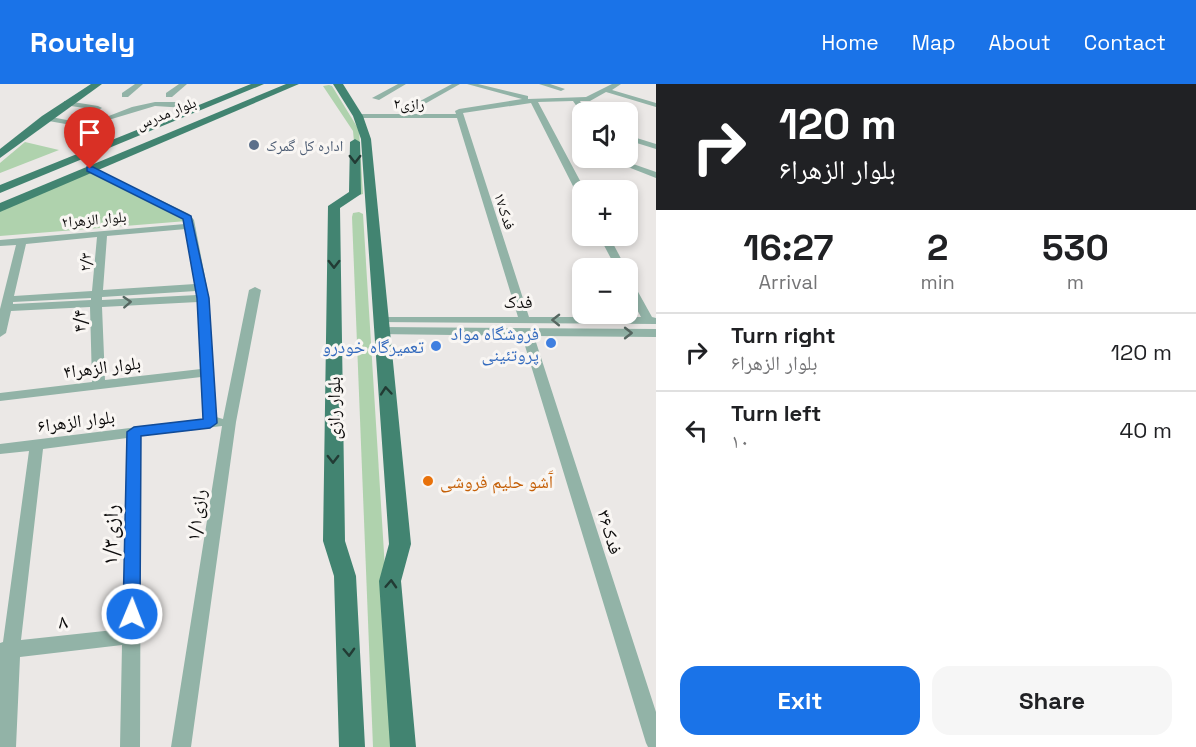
<!DOCTYPE html>
<meta charset="utf-8">
<style>
:root{--surface:#fff;--page:#f6f6f6;--text:#202124;--muted:#757577;--line:#e0e0e0;--accent:#1a73e8}
body{margin:0;font-family:"Space Grotesk","Noto Naskh Arabic",sans-serif;background:var(--page);color:var(--text);height:100vh;display:flex;flex-direction:column;font-size:22px;white-space:nowrap}
*{box-sizing:border-box;margin:0}
p{font-size:20px;color:var(--muted)}
.icon{flex:none;width:33px;height:33px;fill:none;stroke:currentColor;stroke-width:2;stroke-linecap:round;stroke-linejoin:round}
.map{position:relative;flex:1;overflow:hidden}
.sheet{display:flex;flex-direction:column;background:var(--surface);width:540px}
.sheet>*{flex:none}
.hud{background:#202124;color:#fff;overflow:hidden}
.buttons{position:absolute;left:572px;top:18px;display:grid;gap:12px}
.buttons a{display:grid;place-items:center;width:66px;height:66px;border-radius:12px;background:var(--surface);box-shadow:0 3px 9px #0003;font-size:30px}
.pin{position:absolute;display:grid;place-items:center;width:51px;height:51px;color:#fff;margin:-62px -26px;border-radius:50% 50% 50% 0;rotate:-45deg;box-shadow:0 0 6px #0007}
.pin .icon{rotate:45deg}
.me{position:absolute;width:66px;margin:-33px;rotate:1deg;stroke-linejoin:round;filter:drop-shadow(0 0 4px #0008)}
.turn{display:flex;align-items:center;gap:21px;height:126px;padding:0 24px;font-size:27px}
.turn .icon{width:78px;height:78px;stroke-width:2.5}
.turn b{display:block;font-size:42px;line-height:51px}
.eta{display:flex;justify-content:space-evenly;align-items:center;height:102px;text-align:center}
.eta b{font-size:36px;font-weight:600;line-height:42px}
.primary-button{display:flex;gap:12px;margin-top:auto;padding:12px 24px}
.primary-button a{flex:1;height:69px;border-radius:18px;background:var(--accent);color:#fff;font-size:24px;font-weight:600;line-height:69px;text-align:center}
.primary-button a+a{background:var(--page);color:var(--text)}
ul{padding:0;list-style:none}
li{display:flex;align-items:center;gap:18px;height:78px;padding:0 24px;border-top:2px solid var(--line)}
li div{flex:1}
li b{display:block;font-size:22px}
li em{font-style:normal}
header{display:flex;align-items:center;gap:36px;box-sizing:border-box;height:84px;padding:0 30px;background:var(--accent);color:#fff}
header strong{font-size:28px}
nav{display:flex;gap:33px;margin-inline-start:auto;font-size:21px}
main{display:flex;flex:1;min-height:0}
.map>svg:first-child{display:block}
.green{fill:#afd2ad}
.lines{fill:none;stroke-linecap:round;stroke-linejoin:round}
.minor{fill:#92b3a7;fill-rule:evenodd}
.major{fill:#428471;fill-rule:evenodd}
.oneway{stroke:#223b34}
.oneway2{stroke:#566761}
.route{fill:#1a73e8;stroke:#114b97;stroke-width:1.5}
.service-dot{fill:#5c6f8a;stroke:#f9f6f3;stroke-width:2}
.shop-dot{fill:#3f7fe0;stroke:#f9f6f3;stroke-width:2}
.food-dot{fill:#e8710a;stroke:#f9f6f3;stroke-width:2}
.labels{text-anchor:middle;dominant-baseline:central;stroke-width:6;stroke-linejoin:round;paint-order:stroke}
.far-street-label{font-size:15px;fill:#0c0b0b;stroke:#f9f6f3}
.far-service-label{font-size:15px;fill:#4e5e75;stroke:#f9f6f3;text-anchor:start}
.street-label{font-size:18px;fill:#0c0b0b;stroke:#f9f6f3}
.shop-label{font-size:18px;fill:#366cbe;stroke:#f9f6f3;text-anchor:end}
.food-label{font-size:18px;fill:#c56008;stroke:#f9f6f3;text-anchor:start}
.near-street-label{font-size:21px;fill:#0c0b0b;stroke:#f9f6f3}
</style>
<header>
<strong>Routely</strong>
<nav><a>Home</a><a>Map</a><a>About</a><a>Contact</a></nav>
</header>
<main>
<div class="map">
<svg width="656" height="663" viewBox="0 0 656 663">
<rect width="100%" height="100%" fill="#ebe8e6"/>
<g class="green">
<path d="M329 1 332 2 359 46 363 110 359 111 353 47 323 2Z"/>
<path d="M25 58 59 66 0 89V79Z"/>
<path d="M91 88 187 137 0 152V127Z"/>
<path d="M359 128 363 130 396 663H373L352 133 353 129Z"/>
</g>
<g class="lines">
<g class="minor">
<path d="M135 0H143L128 13H122V9Z"/>
<path d="M179 0H187L172 13H166V9Z"/>
<path d="M398 0H406L379 16 372 14Z"/>
<path d="M452 0H460L414 26 407 24Z"/>
<path d="M467 0H478L528 12V15L586 13 612 0H621L612 6 656 19V23L606 8 590 17H580L587 28 582 30 573 17 538 18 585 106H582V113L577 110 531 19 463 29 529 233H641L627 207V194L632 197 652 233 656 234V240L376 238 374 236 376 234 380 233H518L457 34H358L354 32 358 30H456L455 27 459 25 522 15Z"/>
<path d="M539 0H550L565 5 561 7Z"/>
<path d="M67 17 98 22 102 24 98 26 64 21V17Z"/>
<path d="M155 18H176L190 22 186 24 155 22 105 37 101 35 132 23Z"/>
<path d="M46 32 77 38 81 40 77 42 43 36V32Z"/>
<path d="M627 51 656 60V65L627 56Z"/>
<path d="M605 74H616L656 88V94Z"/>
<path d="M90 82 189 130 194 136 207 203 216 333 223 335 249 206 255 203 261 206 236 338 191 663H171L222 342 141 352 140 663H120L122 561 20 573 16 663H0V559L3 558 29 367 0 370V360L203 335 201 293 0 317V309L92 298 90 223 11 227 6 249 0 253V225L16 161 0 162V156L185 140 183 134 87 87V83ZM186 145 195 200 103 206 107 152ZM97 153 92 207 14 212 26 160ZM196 207 197 211 102 216V213ZM91 214V216L13 220V218ZM198 218 201 285 105 296 102 223ZM127 354 123 545 21 556 43 365Z"/>
<path d="M599 152H609L626 184H616Z"/>
<path d="M381 243 656 245V253L534 252 656 628V663H648L646 659 522 252 377 250 375 247 377 244Z"/>
</g>
<g class="major">
<path d="M91 0H102L0 74V65L42 32Z"/>
<path d="M251 0H264L0 109V101Z"/>
<path d="M286 0H299L0 128V119Z"/>
<path d="M333 0H343L363 32 371 55 411 460 401 497 416 663H390L379 497 389 460 361 55 353 32Z"/>
<path d="M355 55 360 58 361 110 340 124 345 457 356 492 365 663H339L334 492 323 457 328 122 349 108 350 58Z"/>
</g>
</g>
<defs><path id="oneway-chevron" d="M-2-3.5L2.5 0L-2 3.5" fill="none" stroke-width="1.6" stroke-linecap="round" stroke-linejoin="round" transform="scale(1.5)"/></defs>
<g class="oneway">
<use href="#oneway-chevron" transform="translate(355 75) rotate(90)"/>
<use href="#oneway-chevron" transform="translate(334 180) rotate(90)"/>
<use href="#oneway-chevron" transform="translate(386 307) rotate(-95)"/>
<use href="#oneway-chevron" transform="translate(333 375) rotate(90)"/>
<use href="#oneway-chevron" transform="translate(391 500) rotate(-87)"/>
<use href="#oneway-chevron" transform="translate(349 568) rotate(88)"/>
</g>
<g class="oneway2">
<use href="#oneway-chevron" transform="translate(127 218) rotate(-3)"/>
<use href="#oneway-chevron" transform="translate(556 236) rotate(-179)"/>
<use href="#oneway-chevron" transform="translate(628 249)"/>
</g>
<path class="route" d="M87 83H93L191 132 209 214 217 339 210 344 141 352 140 530 138 535 132 538 125 535 123 530 127 348 134 343 203 335 197 214 183 135 87 87Z"/>
<circle class="service-dot" cx="254" cy="61" r="6"/>
<g class="shop-dot">
<circle cx="551" cy="259" r="6"/>
<circle cx="436" cy="262" r="6"/>
</g>
<circle class="food-dot" cx="428" cy="397" r="6"/>
<g class="labels">
<g class="far-street-label">
<text x="409" y="19">رازی۲</text>
<text transform="translate(166 29) rotate(-22)">بلوار مدرس</text>
<text transform="translate(505 127) rotate(72)">فدک۱۷</text>
<text transform="translate(94 135) rotate(-5)">بلوار الزهرا۲</text>
<text transform="translate(85 178) rotate(-87)">۲/۳</text>
</g>
<g class="far-service-label">
<text x="266" y="61">اداره کل گمرک</text>
</g>
<g class="street-label">
<text x="518" y="217">فدک</text>
<text transform="translate(79 237) rotate(-91)">۴/۴</text>
<text transform="translate(102 283) rotate(-7)">بلوار الزهرا۴</text>
<text transform="translate(333 324) rotate(-90)">بلوار رازی</text>
<text transform="translate(76 337) rotate(-7)">بلوار الزهرا۶</text>
<text transform="translate(196 431) rotate(-82)">رازی۱/۱</text>
<text transform="translate(610 448) rotate(73)">فدک۳۶</text>
</g>
<g class="shop-label">
<text x="539" y="249">فروشگاه مواد<tspan x="539" dy="21">پروتئینی</tspan></text>
<text x="424" y="262">تعمیرگاه خودرو</text>
</g>
<g class="food-label">
<text x="440" y="397">آَشو حلیم فروشی</text>
</g>
<g class="near-street-label">
<text transform="translate(110 451) rotate(-89)">رازی۱/۳</text>
<text transform="translate(63 537) rotate(-6)">۸</text>
</g>
</g>
</svg>
<div class="buttons">
<a><svg class="icon" aria-label="sound" viewBox="0 0 24 24"><path d="M4 9h4l5-4v14l-5-4H4zM17 9q2 3 0 6"/></svg></a>
<a>+</a>
<a>−</a>
</div>
<div class="pin" style="left:90px;top:85px;background:#d93025"><svg class="icon" aria-label="arrive" viewBox="0 0 24 24"><path d="M6 21V4h12l-3 4 3 4H6"/></svg></div>
<svg class="me" style="left:132px;top:530px" viewBox="-20 -20 40 40"><circle r="17" fill="#1a73e8" stroke="#fff" stroke-width="3"/><path d="M0-11L8 9 0 5-8 9z" fill="#fff"/></svg>
</div>
<section class="sheet">
<div class="hud">
<div class="turn"><svg class="icon" aria-label="right" viewBox="0 0 24 24"><path d="M7 20v-9h11M14 6l5 5-5 5"/></svg><div><b>120 m</b>بلوار الزهرا۶</div></div>
</div>
<div class="eta">
<div><b>16:27</b><p>Arrival</p></div>
<div><b>2</b><p>min</p></div>
<div><b>530</b><p>m</p></div>
</div>
<ul>
<li><svg class="icon" aria-label="right" viewBox="0 0 24 24"><path d="M7 20v-9h11M14 6l5 5-5 5"/></svg><div><b>Turn right</b><p>بلوار الزهرا۶</p></div><em>120 m</em></li>
<li><svg class="icon" aria-label="left" viewBox="0 0 24 24"><path d="M17 20v-9H6M10 6l-5 5 5 5"/></svg><div><b>Turn left</b><p>۱۰</p></div><em>40 m</em></li>
</ul>
<div class="primary-button"><a>Exit</a><a>Share</a></div>
</section>
</main>
